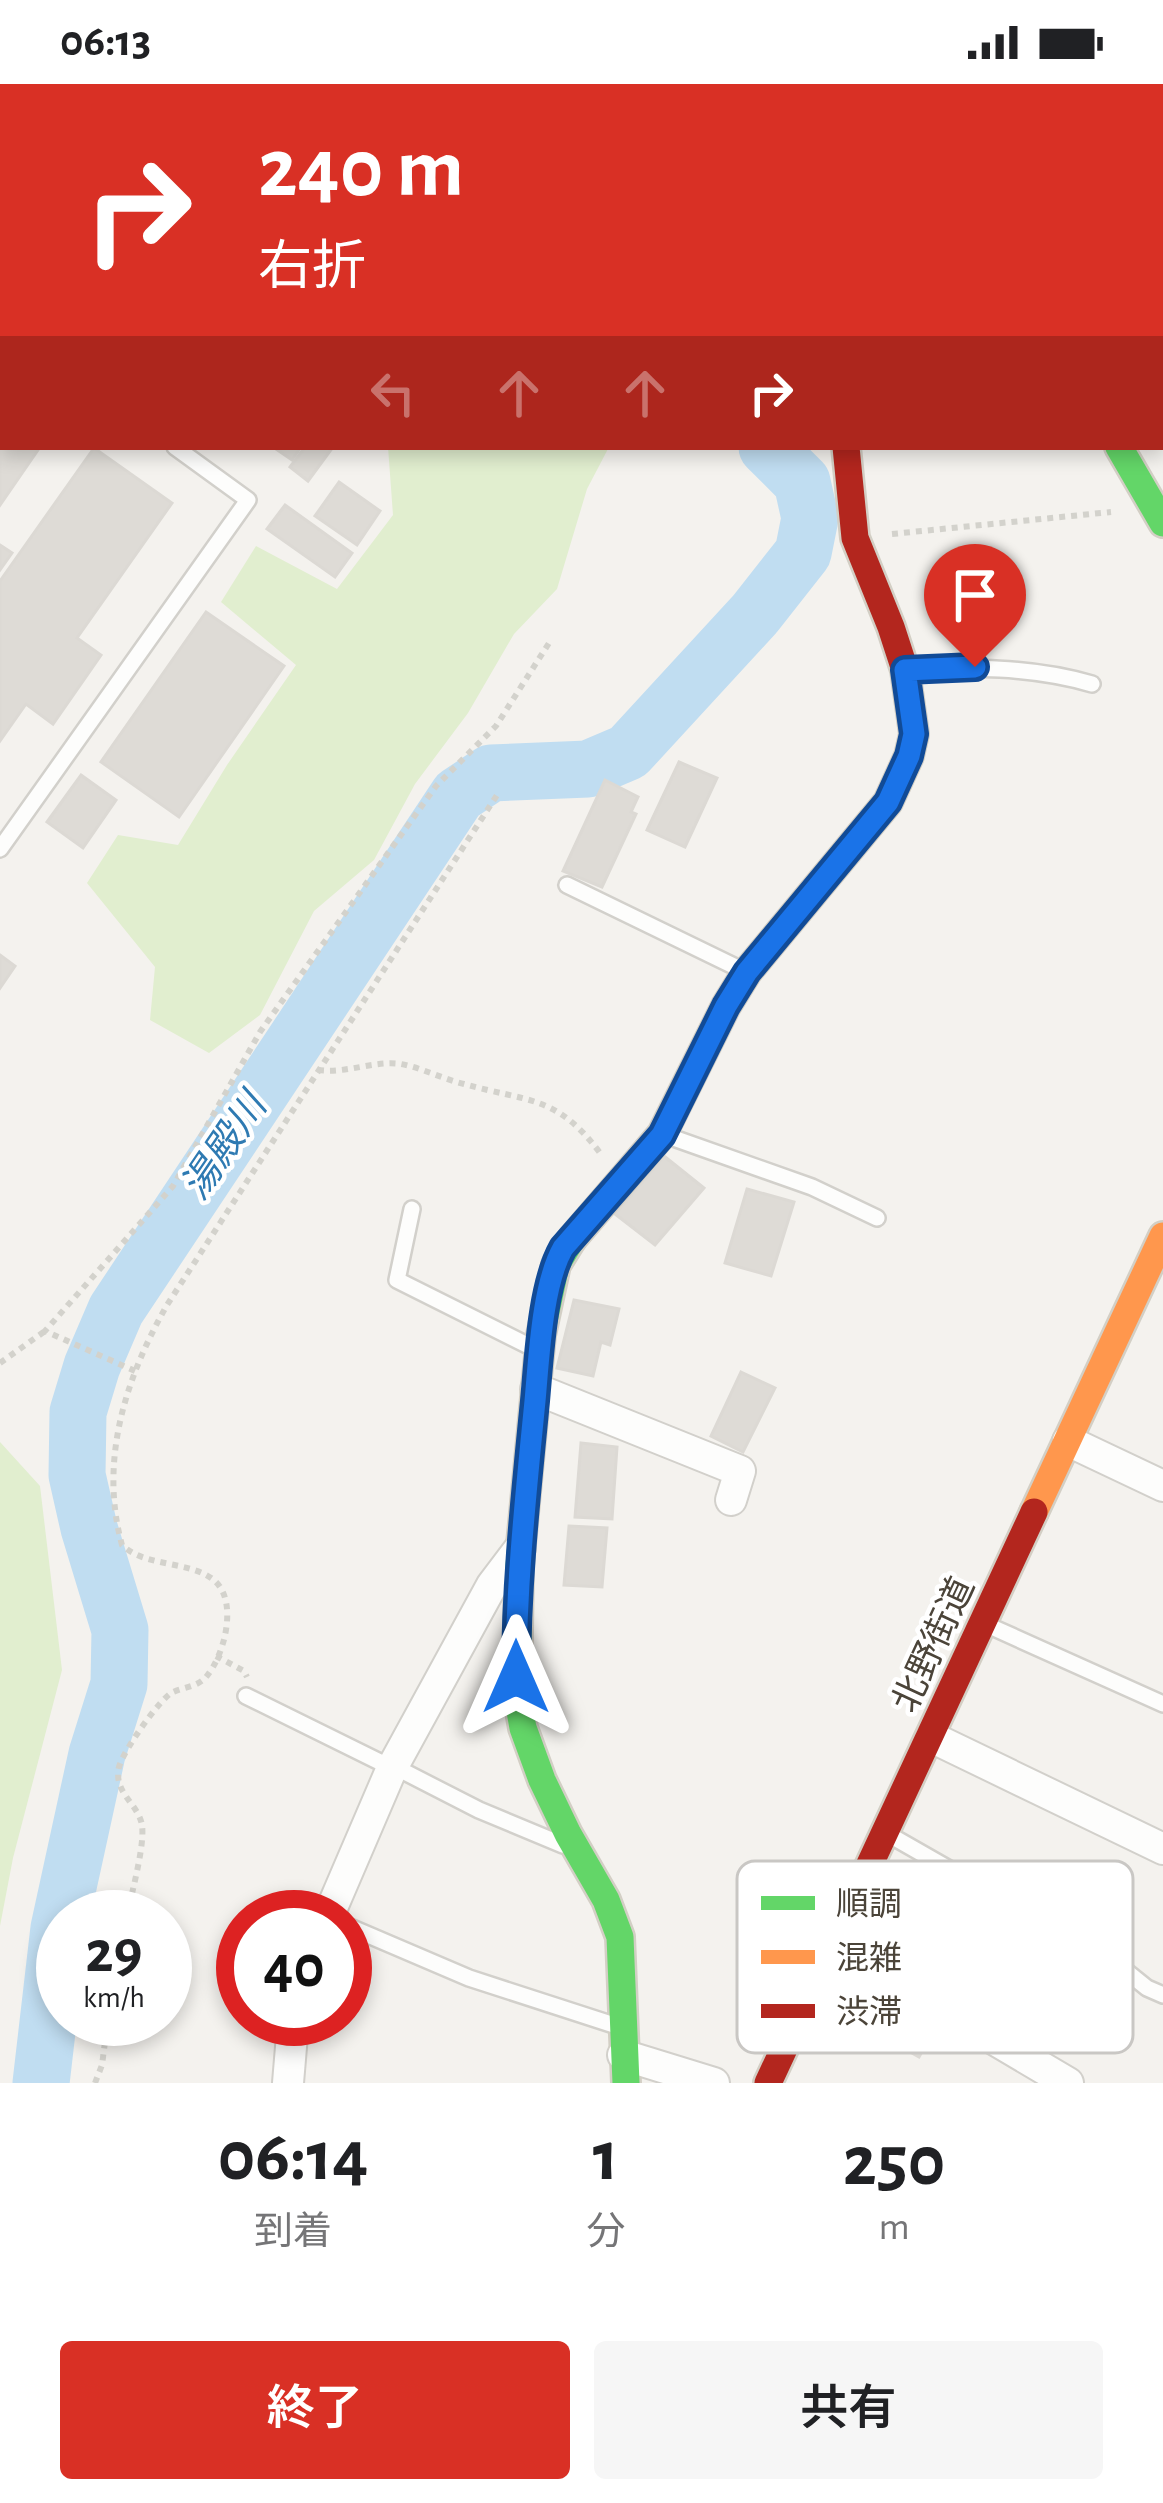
<!DOCTYPE html>
<html lang="ja">
<meta charset="utf-8">
<style>
:root{--surface:#fff;--page:#f6f6f6;--text:#202124;--muted:#757577;--accent:#d93025}
body{margin:0;font-family:"Alegreya Sans","Noto Sans JP",sans-serif;background:var(--page);color:var(--text);height:100vh;display:flex;flex-direction:column;font-size:45px;white-space:nowrap}
*{box-sizing:border-box;margin:0}
p{font-size:39px;color:var(--muted)}
.icon{flex:none;width:66px;height:66px;fill:none;stroke:currentColor;stroke-width:2;stroke-linecap:round;stroke-linejoin:round}
.map{position:relative;height:1999px;overflow:hidden}
.side{display:flex;flex-direction:column;background:var(--surface);flex:1}
.side>*{flex:none}
.hud{position:absolute;left:0px;top:0px;width:1164px;height:366px;box-shadow:0 6px 18px #0003;background:#d93025;color:#fff;overflow:hidden}
.speed{position:absolute;left:36px;top:1806px;display:flex;gap:24px;font-size:60px;font-weight:700;text-align:center}
.speed>*{display:grid;place-content:center;width:156px;height:156px;border-radius:50%;background:var(--surface);box-shadow:0 6px 18px #0003;line-height:1}
.speed small{font-size:30px;font-weight:400}
.speed .limit{border:18px solid #d22;background:#fff;color:#111}
.pin{position:absolute;display:grid;place-items:center;width:102px;height:102px;color:#fff;margin:-123px -51px;border-radius:50% 50% 50% 0;rotate:-45deg;box-shadow:0 0 12px #0007}
.pin .icon{rotate:45deg}
.me{position:absolute;width:132px;margin:-66px;rotate:0deg;stroke-linejoin:round;filter:drop-shadow(0 0 9px #0008)}
.turn{display:flex;align-items:center;gap:42px;height:252px;padding:0 60px;font-size:54px}
.turn .icon{width:156px;height:156px;stroke-width:2.5}
.turn b{display:block;font-size:84px;line-height:102px}
.lanes{display:flex;align-items:center;height:114px;padding:0 60px;background:#0003;justify-content:center;gap:60px;direction:ltr}
.lanes .off{opacity:.35}
.eta{display:flex;justify-content:space-evenly;align-items:center;height:204px;text-align:center}
.eta b{font-size:72px;font-weight:600;line-height:84px}
.cta{display:flex;gap:24px;margin-top:auto;padding:24px 60px}
.cta a{flex:1;height:138px;border-radius:12px;background:var(--accent);color:#fff;font-size:48px;font-weight:600;line-height:138px;text-align:center}
.cta a+a{background:var(--page);color:var(--text)}
.status{display:flex;justify-content:space-between;align-items:center;height:84px;padding:0 60px;background:var(--surface);direction:ltr}
.status svg{height:33px;fill:currentColor}
.map>svg:first-child{display:block}
.green{fill:#e1eecf}
.lines{fill:none;stroke-linecap:round;stroke-linejoin:round}
.river{stroke:#c0ddf1;stroke-width:57}
.building{fill:#dedbd6;stroke:#dcd9d4;stroke-width:3}
.lane-casing{stroke:#d2d0cb;stroke-width:20}
.street-casing{stroke:#d2d0cb;stroke-width:34}
.fast-casing{stroke:#d3cfc5;stroke-width:32}
.slow-casing{stroke:#d3cfc5;stroke-width:32}
.jam-casing{stroke:#d3cfc5;stroke-width:32}
.path{stroke:#d3d2cc;stroke-width:6;stroke-dasharray:6 6;stroke-linecap:butt}
.lane{stroke:#fdfdfc;stroke-width:15}
.street{stroke:#fdfdfc;stroke-width:30}
.fast{stroke:#63d668;stroke-width:27}
.slow{stroke:#ff974d;stroke-width:27}
.jam{stroke:#b3261e;stroke-width:27}
.route-casing{stroke:#114b97;stroke-width:30}
.route{stroke:#1a73e8;stroke-width:21}
.labels{text-anchor:middle;dominant-baseline:central;stroke-width:9;stroke-linejoin:round;paint-order:stroke}
.street-label{font-size:36px;fill:#4b4439;stroke:#fff}
.water-label{font-size:39px;font-style:italic;fill:#2e7ab2;stroke:#fff}
.key{fill:#fff;stroke:#c9c7c4;stroke-width:3}
.key-label{font-size:33px;fill:#4b4439}
</style>
<div class="status"><b>06:13</b><svg viewBox="0 0 49 12"><path d="M0 12V9h3v3zM5 12V6h3v6zM10 12V3h3v9zM15 12V0h3v12zM26 1h20v11H26zM47 4h2v5h-2z"/></svg></div>
<div class="map">
<svg width="1163" height="1999" viewBox="0 0 1163 1999">
<rect width="100%" height="100%" fill="#f4f2ee"/>
<g class="green">
<path d="M388 363H609L587 405 557 505 514 550 468 629 415 700 374 776 314 827 260 931 209 969 150 936 155 883 87 799 118 751 178 761 227 681 296 581 221 518 256 462 337 505 393 431Z"/>
<path d="M0 1358 40 1402 62 1586 13 1774 0 1842Z"/>
</g>
<g class="lines">
<g class="river">
<path d="M782 3V0"/>
<path d="M41 1999 59 1844 97 1670 119 1600 120 1546 89 1444 77 1391 78 1328 92 1282 116 1226 458 711 491 689 588 685 628 668 755 530 803 469 810 434 802 398 767 363"/>
</g>
</g>
<g class="building">
<path d="M0 0H47L45 3H3V61L0 66Z"/>
<path d="M0 272 3 274V363H40L0 421Z"/>
<path d="M273 363H301L292 376Z"/>
<path d="M305 363H333L308 397 290 383Z"/>
<path d="M94 364 172 419 77 554 101 571 53 640 26 620 0 657V497Z"/>
<path d="M339 398 380 427 357 461 315 432Z"/>
<path d="M285 421 352 469 335 493 267 445Z"/>
<path d="M0 461 12 469 0 486Z"/>
<path d="M206 528 284 582 179 733 101 678Z"/>
<path d="M679 678 717 694 685 763 647 746Z"/>
<path d="M81 691 116 716 83 764 47 738Z"/>
<path d="M605 696 638 713 631 728 636 730 602 803 563 787Z"/>
<path d="M0 871 15 882 0 904Z"/>
<path d="M664 1072 704 1104 655 1161 615 1130Z"/>
<path d="M747 1105 794 1118 771 1192 725 1179Z"/>
<path d="M574 1216 619 1225 610 1261 601 1258 593 1292 557 1284Z"/>
<path d="M741 1288 775 1304 743 1368 711 1352Z"/>
<path d="M581 1359 617 1363 612 1435 575 1433Z"/>
<path d="M569 1442 607 1444 602 1503 564 1501Z"/>
<path d="M862 1895 939 1938 919 1973 842 1930Z"/>
</g>
<g class="lines">
<g class="lane-casing">
<g id="lane">
<path d="M0 236 3 238"/>
<path d="M905 586C969 583 1031 582 1092 600"/>
<path d="M0 765 248 416 175 363"/>
<path d="M567 801 744 887"/>
<path d="M665 1051 812 1103 877 1134"/>
<path d="M412 1125 397 1196 537 1266"/>
<path d="M985 1540 1163 1620"/>
<path d="M246 1612 392 1684"/>
<path d="M393 1682 479 1726 563 1761"/>
<path d="M886 1749 1121 1883 1147 1904 1163 1911"/>
<path d="M345 1841 469 1894 620 1943"/>
</g>
</g>
<g class="street-casing">
<g id="street">
<path d="M536 1305 740 1387 731 1416"/>
<path d="M1068 1357 1163 1402"/>
<path d="M931 1653 1163 1765"/>
<path d="M328 1833 392 1684 492 1501 520 1464"/>
<path d="M833 1860 1068 1999"/>
<path d="M623 1971 714 1999"/>
<path d="M288 1999 292 1951 297 1935"/>
</g>
</g>
<g class="fast-casing">
<g id="fast">
<path d="M1119 363 1163 439"/>
<path d="M572 1155 556 1181 541 1251 519 1481 517 1610 523 1644 542 1696 568 1750 606 1816 620 1853 626 1999"/>
</g>
</g>
<g class="slow-casing">
<g id="slow">
<path d="M855 0 857 3"/>
<path d="M1034 1428 1163 1152"/>
</g>
</g>
<g class="jam-casing">
<g id="jam">
<path d="M1060 0V3"/>
<path d="M915 3 917 0"/>
<path d="M572 1155 662 1050 726 922 747 888 888 718 909 672 914 650 905 586 891 543 855 454 846 363"/>
<path d="M768 1999 1034 1428"/>
</g>
</g>
<g class="path">
<path d="M892 450 1111 428"/>
<path d="M318 986C346 990 375 976 401 980 422 984 443 995 464 1000 528 1018 557 1011 600 1069"/>
<path d="M0 1279 45 1247"/>
<path d="M135 1287 45 1247 173 1102 260 948 436 702 496 642 549 559"/>
<path d="M216 1572 244 1587 247 1593"/>
<path d="M127 1833C131 1810 145 1763 142 1741 138 1719 113 1709 119 1683 122 1669 160 1614 173 1608 184 1603 197 1603 206 1593 224 1572 238 1520 216 1498 193 1476 145 1484 122 1461 99 1377 125 1295 167 1221L499 708"/>
<path d="M95 1999 102 1981 108 1935"/>
</g>
<use href="#lane" class="lane"/>
<use href="#street" class="street"/>
<use href="#fast" class="fast"/>
<use href="#slow" class="slow"/>
<use href="#jam" class="jam"/>
</g>
<g class="lines">
<g class="route-casing">
<path id="route" d="M516 1593C516 1500 526 1409 535 1317 539 1274 542 1201 563 1164L662 1051 726 922 747 888 888 718 909 672 914 650 905 586 975 583"/>
</g>
<use href="#route" class="route"/>
</g>
<g class="labels">
<g class="street-label">
<text transform="translate(934 1561) rotate(-65)">北野街道</text>
</g>
<g class="water-label">
<text transform="translate(225 1063) rotate(-56)">湯殿川</text>
</g>
</g>
<rect x="737" y="1777" width="396" height="192" rx="18" class="key"/>
<rect x="761" y="1812" width="54" height="14" fill="#63d668"/>
<rect x="761" y="1866" width="54" height="14" fill="#ff974d"/>
<rect x="761" y="1920" width="54" height="14" fill="#b3261e"/>
<g class="key-label">
<text x="836" y="1831">順調</text>
<text x="836" y="1885">混雑</text>
<text x="836" y="1939">渋滞</text>
</g>
</svg>
<div class="speed"><div>29<small>km/h</small></div><div class="limit">40</div></div>
<div class="pin" style="left:975px;top:583px;background:#d93025"><svg class="icon" aria-label="arrive" viewBox="0 0 24 24"><path d="M6 21V4h12l-3 4 3 4H6"/></svg></div>
<svg class="me" style="left:516px;top:1593px" viewBox="-20 -20 40 40"><path d="M0-17L14 15 0 8-14 15z" fill="#1a73e8" stroke="#fff" stroke-width="4"/></svg>
<div class="hud">
<div class="turn"><svg class="icon" aria-label="right" viewBox="0 0 24 24"><path d="M7 20v-9h11M14 6l5 5-5 5"/></svg><div><b>240 m</b>右折</div></div>
<div class="lanes"><svg class="icon off" aria-label="left" viewBox="0 0 24 24"><path d="M17 20v-9H6M10 6l-5 5 5 5"/></svg><svg class="icon off" aria-label="ahead" viewBox="0 0 24 24"><path d="M12 20V5M6 11l6-6 6 6"/></svg><svg class="icon off" aria-label="ahead" viewBox="0 0 24 24"><path d="M12 20V5M6 11l6-6 6 6"/></svg><svg class="icon" aria-label="right" viewBox="0 0 24 24"><path d="M7 20v-9h11M14 6l5 5-5 5"/></svg></div>
</div>
</div>
<section class="side">
<div class="eta">
<div><b>06:14</b><p>到着</p></div>
<div><b>1</b><p>分</p></div>
<div><b>250</b><p>m</p></div>
</div>
<div class="cta"><a>終了</a><a>共有</a></div>
</section>
